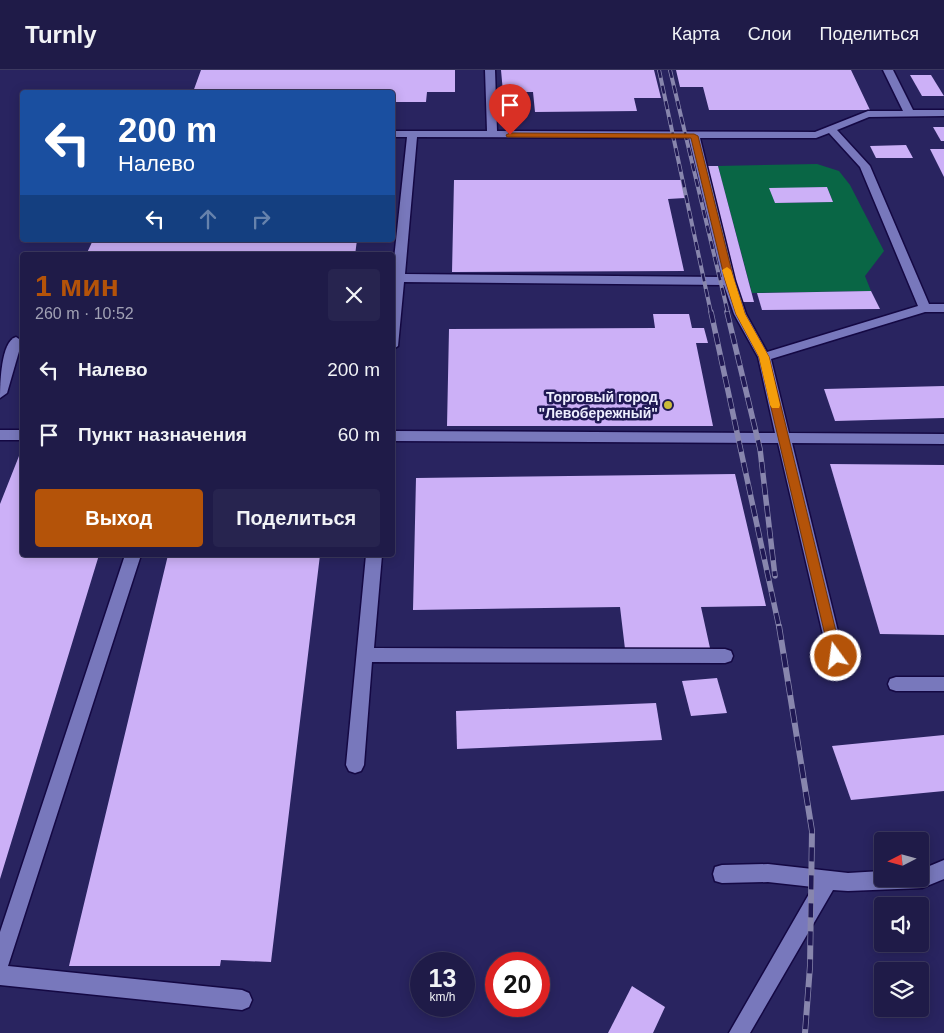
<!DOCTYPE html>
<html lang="ru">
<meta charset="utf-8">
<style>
:root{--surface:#1f1b48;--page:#27244f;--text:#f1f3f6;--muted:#a1a1b4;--line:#3c3960;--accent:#b45309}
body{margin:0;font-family:Arial,sans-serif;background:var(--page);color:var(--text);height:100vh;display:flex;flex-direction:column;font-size:19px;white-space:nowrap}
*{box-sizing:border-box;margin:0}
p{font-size:16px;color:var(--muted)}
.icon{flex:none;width:28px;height:28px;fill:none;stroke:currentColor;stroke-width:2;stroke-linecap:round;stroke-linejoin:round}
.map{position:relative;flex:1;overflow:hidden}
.side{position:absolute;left:20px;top:182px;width:375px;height:305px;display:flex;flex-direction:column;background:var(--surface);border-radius:5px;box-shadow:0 2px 12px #0003,0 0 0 1px var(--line)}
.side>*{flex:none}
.top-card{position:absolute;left:20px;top:20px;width:375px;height:152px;border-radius:5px;box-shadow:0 2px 12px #0003,0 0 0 1px var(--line);background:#1a4fa0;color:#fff;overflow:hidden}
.needle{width:32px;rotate:264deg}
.buttons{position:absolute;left:874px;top:762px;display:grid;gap:10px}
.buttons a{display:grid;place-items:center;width:55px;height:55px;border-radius:5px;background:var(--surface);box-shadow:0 2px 12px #0003,0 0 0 1px var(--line);font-size:25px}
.speed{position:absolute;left:410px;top:882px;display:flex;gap:10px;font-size:25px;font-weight:700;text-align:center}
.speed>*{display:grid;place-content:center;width:65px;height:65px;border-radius:50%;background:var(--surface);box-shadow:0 2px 12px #0003,0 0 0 1px var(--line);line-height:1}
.speed small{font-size:12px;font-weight:400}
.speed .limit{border:8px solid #d22;background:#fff;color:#111}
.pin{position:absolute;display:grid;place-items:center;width:42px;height:42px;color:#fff;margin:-51px -21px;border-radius:50% 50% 50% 0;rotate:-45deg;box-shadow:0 0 5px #0007}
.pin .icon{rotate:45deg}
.me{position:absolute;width:55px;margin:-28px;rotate:346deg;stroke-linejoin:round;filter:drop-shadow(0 0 4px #0008)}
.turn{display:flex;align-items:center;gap:18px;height:105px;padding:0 15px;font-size:22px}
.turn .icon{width:65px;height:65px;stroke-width:2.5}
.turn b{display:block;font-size:35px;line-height:42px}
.lanes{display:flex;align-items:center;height:48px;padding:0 15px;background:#0003;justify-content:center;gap:25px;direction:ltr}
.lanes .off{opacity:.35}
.round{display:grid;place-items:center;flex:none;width:52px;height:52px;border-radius:5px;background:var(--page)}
.overview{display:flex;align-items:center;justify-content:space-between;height:85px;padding:0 15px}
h1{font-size:30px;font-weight:700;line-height:38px;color:var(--accent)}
.cta{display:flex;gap:10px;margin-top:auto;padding:10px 15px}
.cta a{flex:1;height:58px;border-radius:5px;background:var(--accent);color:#fff;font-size:20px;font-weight:700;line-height:58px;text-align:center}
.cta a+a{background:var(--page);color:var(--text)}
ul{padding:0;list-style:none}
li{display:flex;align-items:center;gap:15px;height:65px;padding:0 15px}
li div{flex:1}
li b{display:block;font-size:19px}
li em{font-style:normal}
header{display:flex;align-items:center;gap:30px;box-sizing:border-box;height:70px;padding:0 25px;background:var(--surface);border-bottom:1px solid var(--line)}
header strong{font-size:24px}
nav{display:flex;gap:28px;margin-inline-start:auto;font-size:18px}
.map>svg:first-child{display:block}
.green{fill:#096645;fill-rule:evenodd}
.building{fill:#ccb0f7}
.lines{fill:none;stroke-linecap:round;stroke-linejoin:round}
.minor-casing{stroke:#140843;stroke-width:3}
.minor{fill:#7878bc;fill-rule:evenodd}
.rail-far2-casing{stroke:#8886ad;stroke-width:4}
.rail-far1-casing{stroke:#8886ad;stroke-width:5.5}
.rail-casing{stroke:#8886ad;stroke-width:6}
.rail-far2{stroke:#201954;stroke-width:2.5;stroke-dasharray:8;stroke-linecap:butt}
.rail-far1{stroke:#201954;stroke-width:4;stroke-dasharray:11;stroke-linecap:butt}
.rail{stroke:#201954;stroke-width:4.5;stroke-dasharray:14;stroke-linecap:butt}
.route{fill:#b45309;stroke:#753606}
.slow{fill:#f59e0b}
.poi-dot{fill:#caba3a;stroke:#201954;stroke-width:2}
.labels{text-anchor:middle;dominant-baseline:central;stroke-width:5;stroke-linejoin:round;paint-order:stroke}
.poi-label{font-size:14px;font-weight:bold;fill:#eeefff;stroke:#201954;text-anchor:end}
</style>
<header>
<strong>Turnly</strong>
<nav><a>Карта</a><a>Слои</a><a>Поделиться</a></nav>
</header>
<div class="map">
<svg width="944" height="963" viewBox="0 0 944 963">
<rect width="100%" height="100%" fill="#292460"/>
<path class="green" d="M817 94 839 101 850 115 884 181 865 206 871 221 752 223 718 96ZM827 117 833 132 775 133 770 119Z"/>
<g class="building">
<path d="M201 0H455V22H427L426 32H392V22H193Z"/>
<path d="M501 0H654L661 28H634L637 41 535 42 533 22H503Z"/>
<path d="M676 0H851L870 40H709L703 17H680Z"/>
<path d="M910 5H931L944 26H922Z"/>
<path d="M933 57H944V71H941Z"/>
<path d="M906 75 913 88H876L870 76Z"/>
<path d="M930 79H944V107Z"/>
<path d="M706 96H718L754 232H741Z"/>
<path d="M454 110H681L685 128 668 129 684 201 452 202Z"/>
<path d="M827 117 833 132 775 133 769 118Z"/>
<path d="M93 170H357L355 185H86Z"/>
<path d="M871 221 880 239 762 240 757 223Z"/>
<path d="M653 244H689L692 258H704L708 273H696L713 356H447L449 259 655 258Z"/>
<path d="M944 316V348L835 351 824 319Z"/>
<path d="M19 386H22V485H99L0 809V434Z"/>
<path d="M830 394 944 395V565L880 564Z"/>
<path d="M735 404 766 536 701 537 710 578 625 579 620 537 413 540 416 408Z"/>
<path d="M168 485H320L271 892 221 890 220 896H69Z"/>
<path d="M717 608 727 643 691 646 682 611Z"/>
<path d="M656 633 662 670 457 679 456 641Z"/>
<path d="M944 665V721L851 730 832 676Z"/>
<path d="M632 916 665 937 653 963H608Z"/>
</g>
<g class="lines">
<g class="minor-casing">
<g id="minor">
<path d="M485 0H495L497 61 815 62 868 41H903L883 0H893L913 40H944V46L869 47 837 60 870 96 929 234H944V242H925L771 289 789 363 944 364V374L792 373 844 586 842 591 836 593 830 591 828 586 778 373 392 371V361L775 363 758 287 734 244 724 215 404 212 398 276 392 280V208L407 67H392V61H487ZM829 63 860 97 918 236 767 282 746 244 735 211 700 68H816ZM417 67 689 68 722 207 405 204Z"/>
<path d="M16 267 22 271 7 323 0 328C0 314 1 271 16 267Z"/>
<rect x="0" y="360" width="22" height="10"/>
<path d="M125 485H141L8 896 242 920 249 923 252 930 249 937 242 940 0 915V862Z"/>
<path d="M366 485H382L374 578 725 579 731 581 733 586 731 591 725 593 372 592 364 695 361 701 355 703 349 701 346 695Z"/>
<path d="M896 607H944V621H896L890 619 888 614 890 609Z"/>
<path d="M944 790V809L922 818 848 821 833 820 750 963H729L813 817 768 812 722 813 715 811 713 804 715 797 722 795 768 794 848 803 882 801V809H920V800Z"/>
</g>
</g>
<use href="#minor" class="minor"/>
<g class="rail-far2-casing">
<g id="rail-far2">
<path d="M659 0 711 243"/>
<path d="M670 0 728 243"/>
</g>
</g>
<g class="rail-far1-casing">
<g id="rail-far1">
<path d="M711 242 779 557"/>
<path d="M727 242 760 379 775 506"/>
</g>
</g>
<g class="rail-casing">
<path id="rail" d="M779 556 812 761 810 896 805 963"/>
</g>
<use href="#rail-far2" class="rail-far2"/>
<use href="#rail-far1" class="rail-far1"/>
<use href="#rail" class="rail"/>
</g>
<path class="route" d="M510 63 694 64 698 66 734 210 745 244 769 287 842 586 840 589 836 591 830 586 759 287 736 244 725 210 691 68 507 67 506 65Z"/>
<path class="slow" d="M727 197 731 200 745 244 769 287 780 335 779 338H772L770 335 759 287 736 244 722 200Z"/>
<circle class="poi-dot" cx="668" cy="335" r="5"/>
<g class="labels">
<g class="poi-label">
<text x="658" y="327">Торговый город<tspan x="658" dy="16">"Левобережный"</tspan></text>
</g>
</g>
</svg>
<div class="buttons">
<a><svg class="needle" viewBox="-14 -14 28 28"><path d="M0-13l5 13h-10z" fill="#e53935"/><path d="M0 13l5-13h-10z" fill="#a1a1b4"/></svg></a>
<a><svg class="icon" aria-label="sound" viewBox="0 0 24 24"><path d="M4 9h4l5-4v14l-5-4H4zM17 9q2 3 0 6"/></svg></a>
<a><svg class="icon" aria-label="layers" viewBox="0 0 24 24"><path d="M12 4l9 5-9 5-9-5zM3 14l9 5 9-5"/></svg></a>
</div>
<div class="speed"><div>13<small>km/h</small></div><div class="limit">20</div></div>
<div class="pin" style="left:510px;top:65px;background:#d93025"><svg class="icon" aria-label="arrive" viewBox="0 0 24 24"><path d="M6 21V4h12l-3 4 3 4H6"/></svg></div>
<svg class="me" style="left:836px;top:586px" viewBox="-20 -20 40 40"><circle r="17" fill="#b45309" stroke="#fff" stroke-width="3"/><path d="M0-11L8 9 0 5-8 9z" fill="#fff"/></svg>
<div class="top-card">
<div class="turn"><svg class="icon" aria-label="left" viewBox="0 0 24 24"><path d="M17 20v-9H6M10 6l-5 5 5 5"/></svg><div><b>200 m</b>Налево</div></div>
<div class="lanes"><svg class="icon" aria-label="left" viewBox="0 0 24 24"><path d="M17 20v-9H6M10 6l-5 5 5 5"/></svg><svg class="icon off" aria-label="ahead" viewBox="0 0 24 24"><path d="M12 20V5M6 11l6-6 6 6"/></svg><svg class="icon off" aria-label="right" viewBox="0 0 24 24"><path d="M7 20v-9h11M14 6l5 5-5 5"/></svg></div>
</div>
<section class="side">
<div class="overview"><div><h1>1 мин</h1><p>260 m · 10:52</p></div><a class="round"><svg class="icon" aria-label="close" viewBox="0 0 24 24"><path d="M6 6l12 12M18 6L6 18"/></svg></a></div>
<ul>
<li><svg class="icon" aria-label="left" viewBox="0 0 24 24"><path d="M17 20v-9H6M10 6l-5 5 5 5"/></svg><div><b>Налево</b></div><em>200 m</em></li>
<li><svg class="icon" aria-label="arrive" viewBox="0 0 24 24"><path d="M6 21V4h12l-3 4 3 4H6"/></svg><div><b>Пункт назначения</b></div><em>60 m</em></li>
</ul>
<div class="cta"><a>Выход</a><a>Поделиться</a></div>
</section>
</div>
